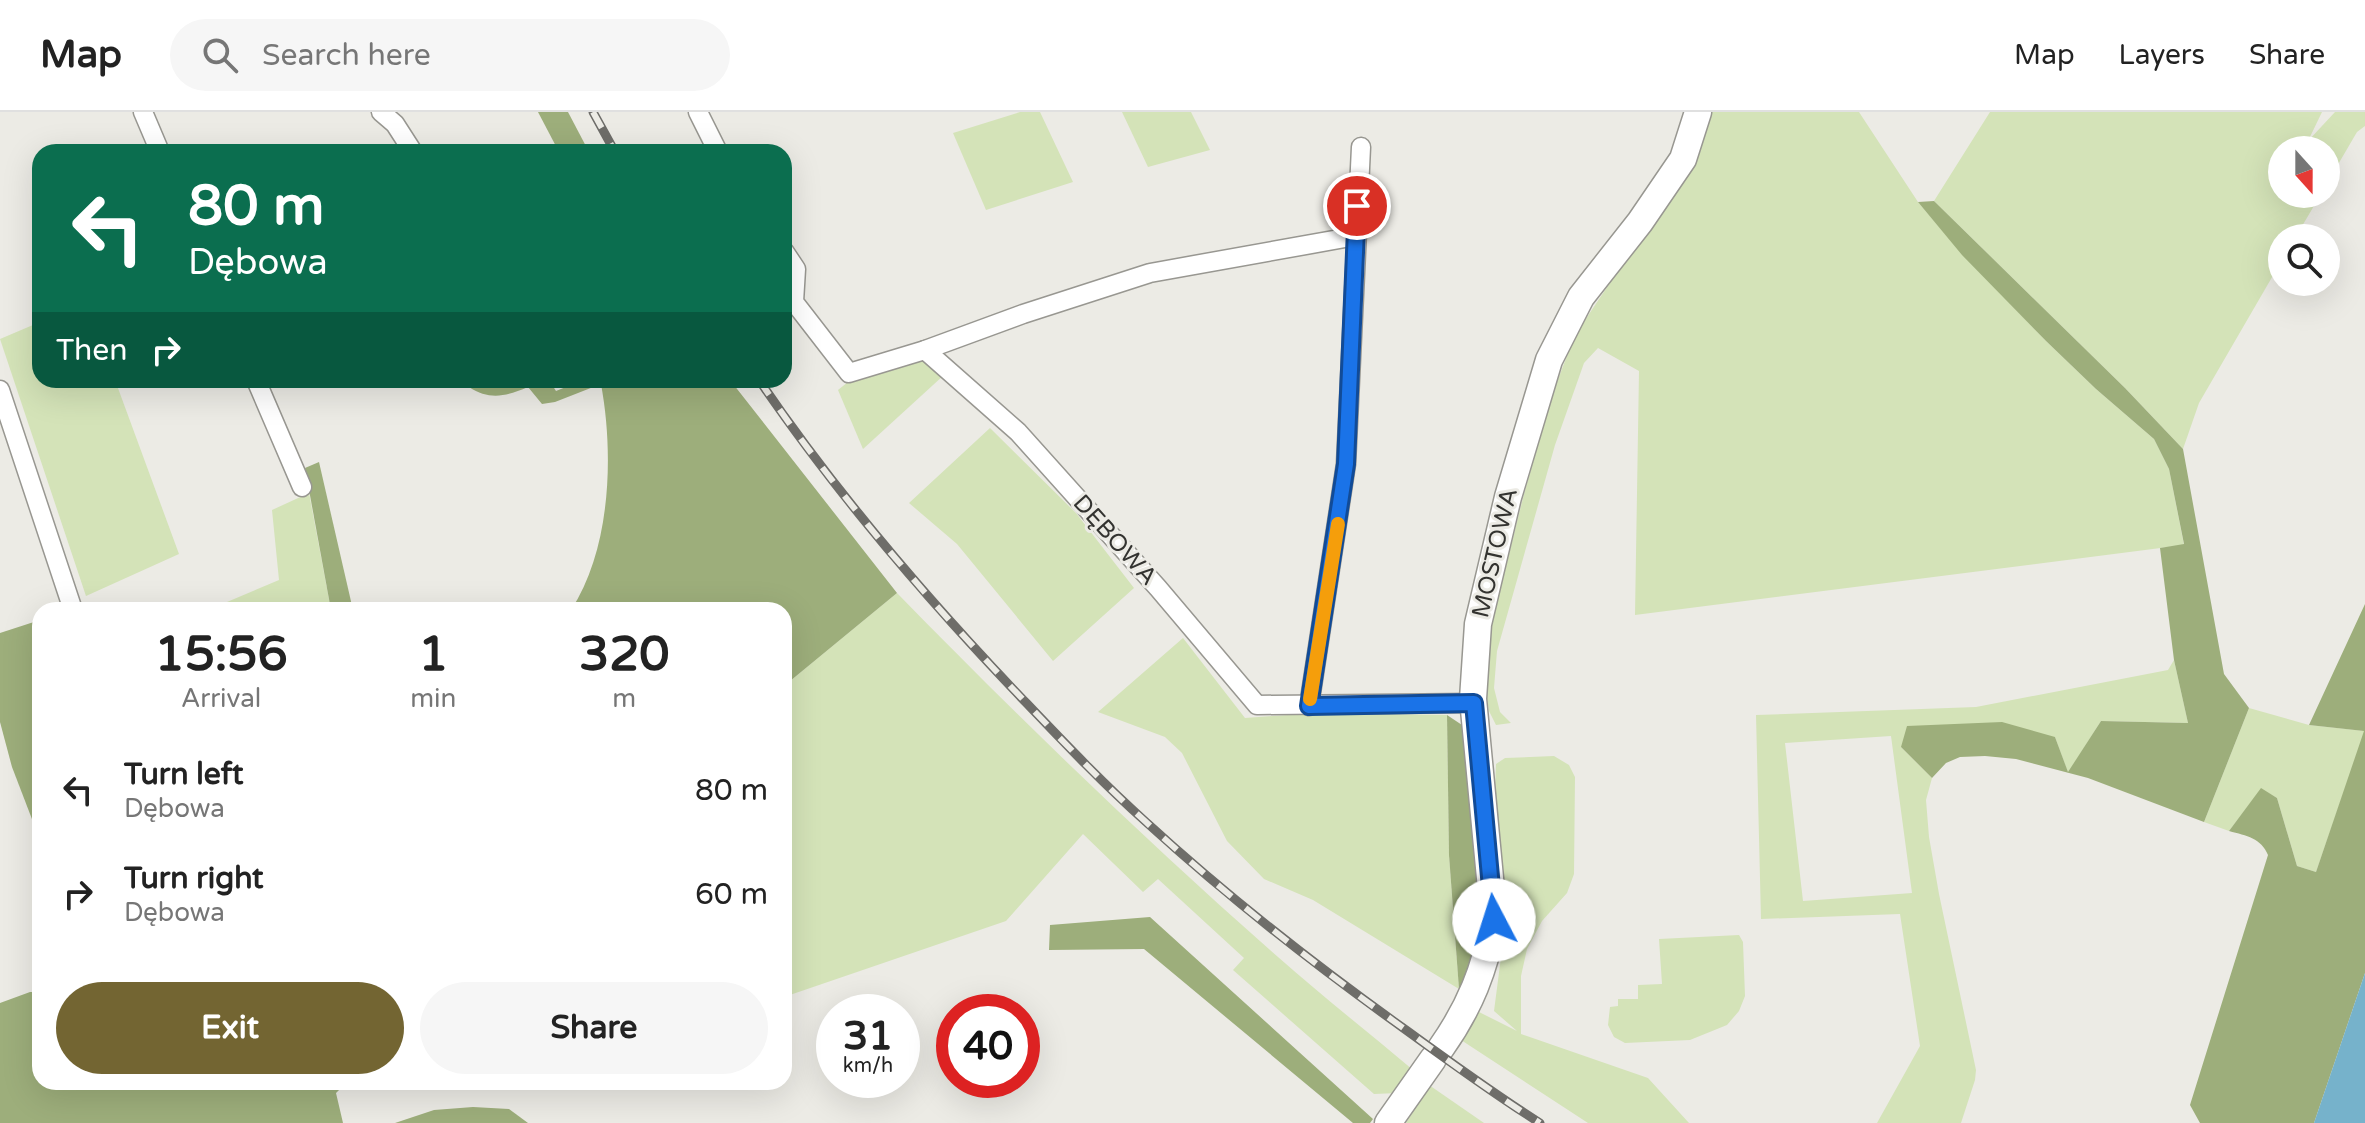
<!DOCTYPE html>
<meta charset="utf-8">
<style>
:root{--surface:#fff;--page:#f6f6f6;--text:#222;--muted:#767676;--line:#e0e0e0;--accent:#736532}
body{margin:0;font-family:"Varela Round",sans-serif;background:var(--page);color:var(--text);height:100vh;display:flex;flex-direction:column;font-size:30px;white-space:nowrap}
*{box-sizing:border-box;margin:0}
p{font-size:26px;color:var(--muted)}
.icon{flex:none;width:44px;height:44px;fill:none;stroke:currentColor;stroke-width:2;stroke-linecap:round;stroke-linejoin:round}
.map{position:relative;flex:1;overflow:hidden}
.drawer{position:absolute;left:32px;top:490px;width:760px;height:488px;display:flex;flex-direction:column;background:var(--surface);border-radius:24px;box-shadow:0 8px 32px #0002}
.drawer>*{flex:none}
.banner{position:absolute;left:32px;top:32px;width:760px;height:244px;border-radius:24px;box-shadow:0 8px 32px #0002;background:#0b6e4f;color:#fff;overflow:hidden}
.needle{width:52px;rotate:159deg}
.controls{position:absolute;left:2268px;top:24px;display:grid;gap:16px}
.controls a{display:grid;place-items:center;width:72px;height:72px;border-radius:50%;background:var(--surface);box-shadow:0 8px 32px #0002;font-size:40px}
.speed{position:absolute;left:816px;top:882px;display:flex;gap:16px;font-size:40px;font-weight:700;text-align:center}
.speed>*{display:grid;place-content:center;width:104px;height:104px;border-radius:50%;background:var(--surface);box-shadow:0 8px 32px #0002;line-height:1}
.speed small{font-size:20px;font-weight:400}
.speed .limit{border:12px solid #d22;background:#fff;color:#111}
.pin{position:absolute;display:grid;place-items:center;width:68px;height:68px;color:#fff;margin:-34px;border:4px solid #fff;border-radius:50%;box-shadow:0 2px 8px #0007}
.me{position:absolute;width:88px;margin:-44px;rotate:355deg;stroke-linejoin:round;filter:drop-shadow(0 0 6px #0008)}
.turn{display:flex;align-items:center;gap:28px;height:168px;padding:0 24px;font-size:36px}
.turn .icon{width:104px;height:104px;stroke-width:2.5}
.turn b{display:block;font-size:56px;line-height:68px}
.then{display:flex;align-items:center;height:76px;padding:0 24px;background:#0003;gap:16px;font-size:30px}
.eta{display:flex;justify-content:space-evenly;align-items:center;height:136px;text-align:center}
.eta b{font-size:48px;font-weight:700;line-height:56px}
.primary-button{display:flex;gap:16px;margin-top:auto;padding:16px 24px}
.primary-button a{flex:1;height:92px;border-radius:48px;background:var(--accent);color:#fff;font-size:32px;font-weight:700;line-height:92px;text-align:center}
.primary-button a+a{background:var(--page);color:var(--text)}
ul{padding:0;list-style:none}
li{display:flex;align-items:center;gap:24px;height:104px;padding:0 24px}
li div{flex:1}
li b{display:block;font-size:30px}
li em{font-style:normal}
header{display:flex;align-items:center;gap:48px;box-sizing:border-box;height:112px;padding:0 40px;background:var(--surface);border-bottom:2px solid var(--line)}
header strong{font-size:38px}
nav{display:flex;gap:44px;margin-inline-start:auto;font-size:28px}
.search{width:560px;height:72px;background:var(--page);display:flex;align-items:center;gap:20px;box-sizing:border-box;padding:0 28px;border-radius:44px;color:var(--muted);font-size:30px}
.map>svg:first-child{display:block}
.green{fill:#d4e3b8;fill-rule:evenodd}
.forest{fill:#9dae7b}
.water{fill:#76b2cb}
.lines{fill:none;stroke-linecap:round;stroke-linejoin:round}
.street-casing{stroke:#989791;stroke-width:21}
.secondary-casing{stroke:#989791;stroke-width:29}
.street{stroke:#fff;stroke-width:18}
.secondary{stroke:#fff;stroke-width:26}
.rail-casing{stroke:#6e6d69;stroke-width:9}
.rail{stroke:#ecebe5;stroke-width:6;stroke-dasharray:18;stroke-linecap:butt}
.route-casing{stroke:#114b97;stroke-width:20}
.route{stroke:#1a73e8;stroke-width:14}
.slow{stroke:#f59e0b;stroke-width:14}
.labels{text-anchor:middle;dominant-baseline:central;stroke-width:6;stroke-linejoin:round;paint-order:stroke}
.street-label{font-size:24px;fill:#333330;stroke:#ecebe5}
</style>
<header>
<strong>Map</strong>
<div class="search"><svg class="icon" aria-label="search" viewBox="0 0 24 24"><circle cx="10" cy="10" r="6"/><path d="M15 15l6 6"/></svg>Search here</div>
<nav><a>Map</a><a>Layers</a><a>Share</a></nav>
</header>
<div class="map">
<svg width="2365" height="1011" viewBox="0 0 2365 1011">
<rect width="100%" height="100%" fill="#ecebe5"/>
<g class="green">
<path d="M1020 0H1040L1073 70 986 98 953 21Z"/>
<path d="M1122 0H1191L1210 38 1148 55Z"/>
<path d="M1711 0H1859L1918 90 1962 142 2046 229 2096 277 2154 327 2169 357 2184 433 1635 503 1639 259 1598 236 1584 251 1555 333 1497 539 1494 576 1500 600 1511 611 1496 613 1489 599 1485 575 1486 535 1524 382 1552 283 1575 223 1691 50Z"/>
<path d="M1990 0H2322L2308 29 2335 0H2365V14L2357 20 2326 73V38H2282V82H2321L2295 126H2282V148L2199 291 2183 337 2125 276 1934 89Z"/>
<path d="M40 210V268H115L179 442 86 484 0 227Z"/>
<path d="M924 244 944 263 863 337 838 278 853 266Z"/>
<path d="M990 316 1076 401 1134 476 1053 549 957 432 909 391Z"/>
<path d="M309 381 331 498H208L279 468 272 398Z"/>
<path d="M897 481C1020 607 1146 729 1278 845 1322 884 1368 920 1413 958L1398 981 1374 982 1233 858 1244 846 1158 767 1143 780 1083 722 1006 809 784 885V574Z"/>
<path d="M1183 526 1245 606 1316 601 1447 603 1449 743 1459 877 1313 788 1264 767 1227 729 1182 641 1165 625 1098 600Z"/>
<path d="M2174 548 2188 611 2101 609 2068 661 2055 625 1901 635 1932 666 1926 688 1929 725 1939 782 1976 958 1975 968 1961 1011H1877L1920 934 1900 802 1761 807 1756 603 1976 595 2168 558ZM1891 624 1912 781 1803 789 1785 631Z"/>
<path d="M2249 596 2309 613 2365 619 2316 760 2297 754 2277 686 2261 677 2229 719 2204 710Z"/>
<path d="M1554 644 1569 653 1575 665 1574 762 1567 781 1542 809 1527 837 1521 864V922L1648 966 1689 1011H1588L1461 928 1477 899 1517 919 1494 899 1506 807 1494 702 1496 652 1505 646Z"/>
<path d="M1739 823 1743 830 1745 884 1739 899 1727 913 1690 928 1625 931 1614 925 1608 913 1610 895 1618 894V887H1638V873L1662 872 1659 827Z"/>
<path d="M1429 973 1484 1011H1406Z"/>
</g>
<g class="forest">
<path d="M538 0H568L589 40H559Z"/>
<path d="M1934 89 2125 276 2183 337 2224 562 2249 596 2204 710 2088 666 2016 647 1985 644 1960 645 1946 651 1932 666 1901 635 1907 614 2002 610 2055 625 2068 660 2101 609 2188 611 2174 548 2160 436 2184 432 2169 357 2154 327 2096 277 2046 229 1962 143 1918 90Z"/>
<path d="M483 268H549L556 279 583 268H730L897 481 784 574V498H571C611 437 614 342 601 272L555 290 542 292 528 275C507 284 490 289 469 275Z"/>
<path d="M319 350 353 498H331L305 356Z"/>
<path d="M2365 492V861L2314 1011H2200L2190 993 2268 743C2261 726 2247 724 2229 719L2261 676 2277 686 2297 754 2316 760 2364 619 2309 613Z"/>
<path d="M40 508V728L12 655 0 610V521Z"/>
<path d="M1447 603 1465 615 1484 805 1473 862 1459 877 1449 743Z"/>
<path d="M1150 805 1373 1007 1370 1011H1353L1144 837 1049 838 1050 813Z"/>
<path d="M30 880H40V970H347L336 981 343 1011H0V891Z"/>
<path d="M473 995 509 997 528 1011H395L434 998Z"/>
</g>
<path class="water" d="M2365 861V1011H2314Z"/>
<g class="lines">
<g class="street-casing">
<g id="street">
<path d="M143 0 160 40"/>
<path d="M381 0 395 12 413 40"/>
<path d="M698 0 718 40"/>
<path d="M784 139 796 157 794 190 849 261 925 238 1023 202 1150 161 1356 124"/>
<path d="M925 238 1018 320 1158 476 1257 593 1474 591"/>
<path d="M256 268 302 375"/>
<path d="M0 278 73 498"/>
<path d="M1309 594 1346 352 1361 35"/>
</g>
</g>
<g class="secondary-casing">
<g id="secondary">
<path d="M1441 936C1470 895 1485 857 1494 808L1473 587 1478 512 1508 385 1549 248 1581 185 1640 110 1683 47 1698 0"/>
<path d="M1388 1011 1433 947"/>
</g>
</g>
<use href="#street" class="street"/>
<use href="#secondary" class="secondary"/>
<g class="rail-casing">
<g id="rail">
<path d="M593 0 615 40"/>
<path d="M759 268C834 378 921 480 1013 577 1056 622 1099 668 1146 710 1228 785 1315 853 1406 918 1450 950 1494 982 1540 1011"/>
</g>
</g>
<use href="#rail" class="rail"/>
</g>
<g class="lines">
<g class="route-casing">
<path id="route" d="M1357 94 1346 352 1309 594 1474 591 1494 808"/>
</g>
<use href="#route" class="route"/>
<path class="slow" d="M1310 587 1338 412"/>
</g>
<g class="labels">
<g class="street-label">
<text transform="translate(1115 428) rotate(48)">DĘBOWA</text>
<text transform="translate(1495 441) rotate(-77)">MOSTOWA</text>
</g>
</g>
</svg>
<div class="controls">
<a><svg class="needle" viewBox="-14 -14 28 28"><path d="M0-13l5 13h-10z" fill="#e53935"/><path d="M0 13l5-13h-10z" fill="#767676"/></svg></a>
<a><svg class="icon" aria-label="search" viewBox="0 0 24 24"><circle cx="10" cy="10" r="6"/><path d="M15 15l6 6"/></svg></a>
</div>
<div class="speed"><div>31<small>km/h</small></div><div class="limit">40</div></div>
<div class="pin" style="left:1357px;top:94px;background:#d93025"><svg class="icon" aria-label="arrive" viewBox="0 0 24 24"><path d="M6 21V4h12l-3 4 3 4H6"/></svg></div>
<svg class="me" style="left:1494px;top:808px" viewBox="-20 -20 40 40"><circle r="19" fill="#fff"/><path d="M0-13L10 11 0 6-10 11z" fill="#1a73e8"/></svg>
<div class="banner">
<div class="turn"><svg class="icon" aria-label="left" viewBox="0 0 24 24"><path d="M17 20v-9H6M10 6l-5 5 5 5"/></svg><div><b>80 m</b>Dębowa</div></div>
<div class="then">Then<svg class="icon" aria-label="right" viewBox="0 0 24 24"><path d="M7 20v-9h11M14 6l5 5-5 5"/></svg></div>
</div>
<section class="drawer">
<div class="eta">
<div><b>15:56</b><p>Arrival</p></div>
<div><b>1</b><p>min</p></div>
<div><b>320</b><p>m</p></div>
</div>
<ul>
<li><svg class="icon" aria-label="left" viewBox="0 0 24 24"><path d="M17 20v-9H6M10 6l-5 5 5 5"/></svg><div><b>Turn left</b><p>Dębowa</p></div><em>80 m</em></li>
<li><svg class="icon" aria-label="right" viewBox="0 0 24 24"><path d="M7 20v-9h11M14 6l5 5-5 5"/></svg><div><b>Turn right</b><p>Dębowa</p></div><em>60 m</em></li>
</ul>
<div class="primary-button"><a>Exit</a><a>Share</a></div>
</section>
</div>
